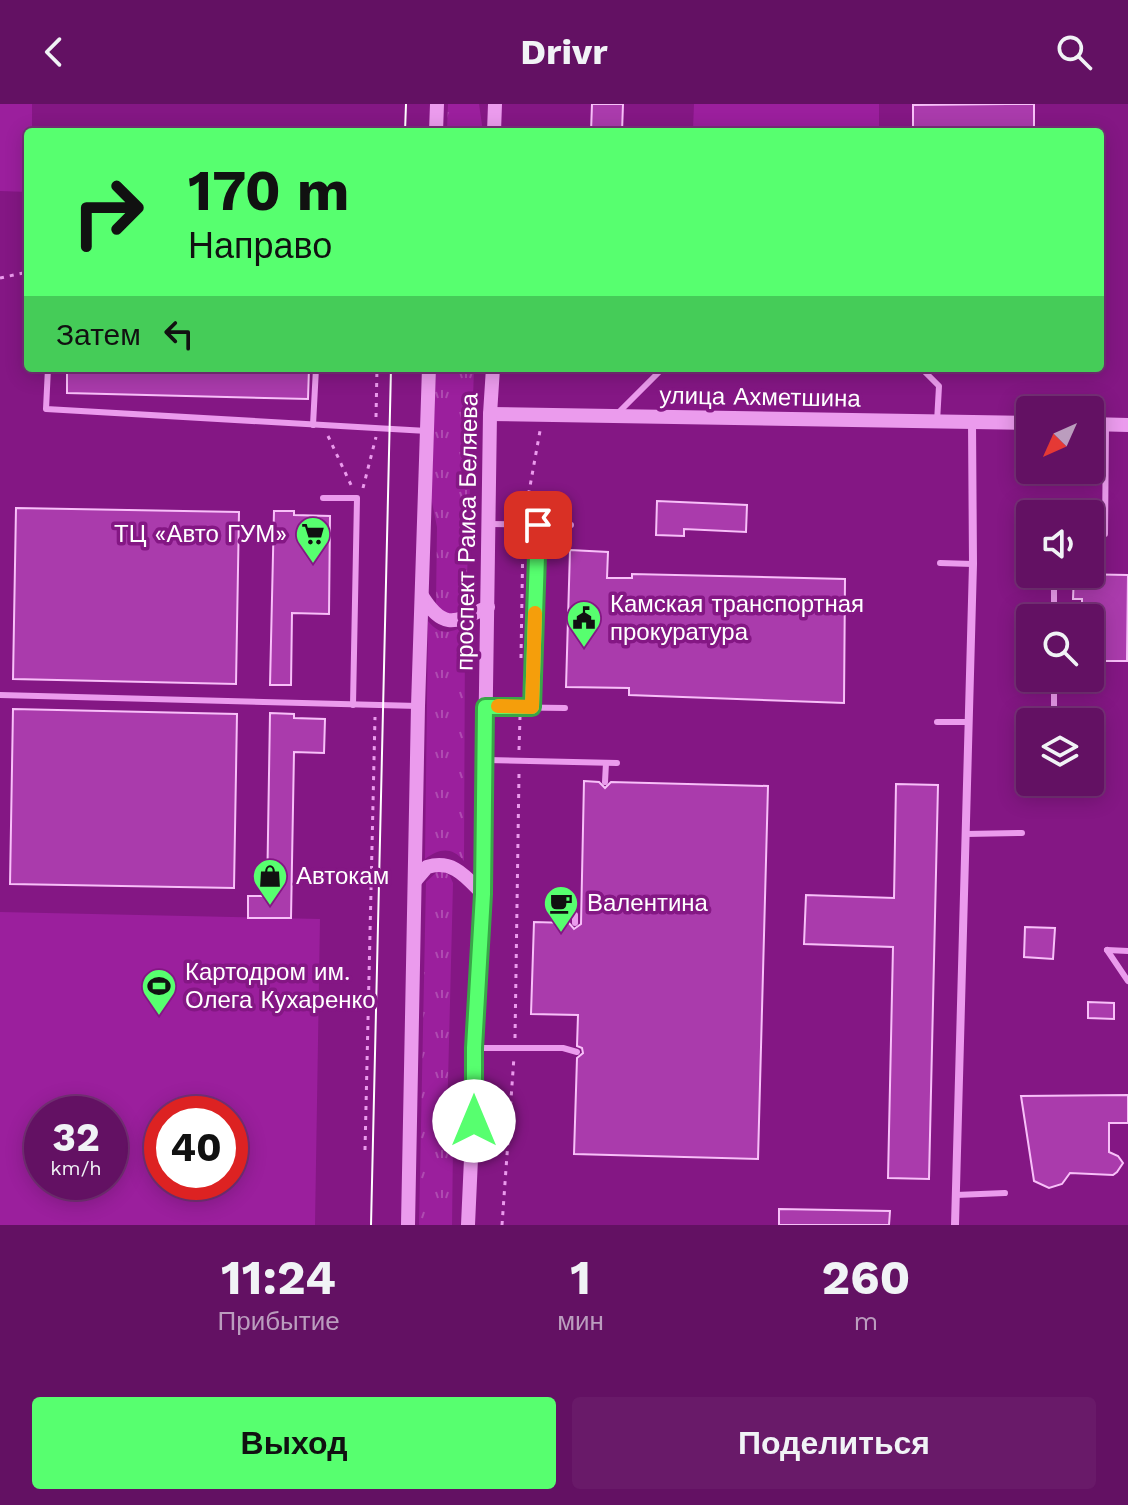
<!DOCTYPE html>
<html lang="ru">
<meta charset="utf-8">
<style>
:root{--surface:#631163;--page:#691a69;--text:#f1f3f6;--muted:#bb9dbe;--line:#773178;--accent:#57ff6f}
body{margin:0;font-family:"Work Sans",sans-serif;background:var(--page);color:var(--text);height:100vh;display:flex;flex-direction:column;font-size:30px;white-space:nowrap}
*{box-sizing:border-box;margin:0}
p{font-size:26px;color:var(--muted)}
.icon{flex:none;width:44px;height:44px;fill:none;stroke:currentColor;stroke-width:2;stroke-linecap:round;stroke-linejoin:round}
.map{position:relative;height:1121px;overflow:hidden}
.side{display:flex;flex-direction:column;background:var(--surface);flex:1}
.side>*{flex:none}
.top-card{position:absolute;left:24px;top:24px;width:1080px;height:244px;border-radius:8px;box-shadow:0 4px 20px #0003,0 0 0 2px var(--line);background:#57ff6f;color:#111;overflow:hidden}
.needle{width:52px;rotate:225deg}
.fabs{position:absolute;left:1016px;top:292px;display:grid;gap:16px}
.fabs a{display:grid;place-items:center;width:88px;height:88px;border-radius:8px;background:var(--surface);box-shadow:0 4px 20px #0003,0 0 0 2px var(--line);font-size:40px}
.speed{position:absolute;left:24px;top:992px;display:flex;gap:16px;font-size:40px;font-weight:700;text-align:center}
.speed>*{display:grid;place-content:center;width:104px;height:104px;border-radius:50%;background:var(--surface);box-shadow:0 4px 20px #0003,0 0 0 2px var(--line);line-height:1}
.speed small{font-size:20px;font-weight:400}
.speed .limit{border:12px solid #d22;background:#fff;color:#111}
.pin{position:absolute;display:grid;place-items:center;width:68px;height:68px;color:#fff;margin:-34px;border-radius:16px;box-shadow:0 4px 12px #0006}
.me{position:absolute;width:88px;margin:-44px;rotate:0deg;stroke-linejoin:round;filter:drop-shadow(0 0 6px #0008)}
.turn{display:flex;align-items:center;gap:28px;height:168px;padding:0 32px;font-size:36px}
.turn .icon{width:104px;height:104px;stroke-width:2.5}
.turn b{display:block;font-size:56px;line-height:68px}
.then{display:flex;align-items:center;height:76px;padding:0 32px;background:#0003;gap:16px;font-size:30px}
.eta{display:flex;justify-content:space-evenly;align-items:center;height:136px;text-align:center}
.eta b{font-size:48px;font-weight:700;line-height:56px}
.primary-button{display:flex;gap:16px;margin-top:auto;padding:16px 32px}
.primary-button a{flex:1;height:92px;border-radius:8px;background:var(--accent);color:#111;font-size:32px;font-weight:700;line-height:92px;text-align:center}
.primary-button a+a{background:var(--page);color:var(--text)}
header{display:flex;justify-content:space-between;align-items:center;height:104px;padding:0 32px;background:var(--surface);font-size:36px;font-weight:700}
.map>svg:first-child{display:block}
.grass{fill:url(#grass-tufts)}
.pitch{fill:#9b1f9d;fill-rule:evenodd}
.building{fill:#aa3bac;stroke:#f8c0f9;stroke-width:2}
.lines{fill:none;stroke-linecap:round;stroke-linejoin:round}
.path{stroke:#eb9bed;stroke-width:3;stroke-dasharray:4 6;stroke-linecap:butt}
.service{stroke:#eb9bed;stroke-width:6}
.minor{stroke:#eb9bed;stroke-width:8}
.tertiary{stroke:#eb9bed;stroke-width:14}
.tram{stroke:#fff;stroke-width:2}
.route-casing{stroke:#39a648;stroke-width:20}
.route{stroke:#57ff6f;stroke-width:14}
.slow{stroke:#f59e0b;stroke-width:14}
.labels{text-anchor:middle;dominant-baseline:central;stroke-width:7;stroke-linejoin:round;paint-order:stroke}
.street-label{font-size:24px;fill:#fff;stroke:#841784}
.poi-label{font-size:24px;fill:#fff;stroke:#841784;text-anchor:start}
</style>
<header><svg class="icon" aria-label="back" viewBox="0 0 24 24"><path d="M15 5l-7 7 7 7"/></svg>Drivr<svg class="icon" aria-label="search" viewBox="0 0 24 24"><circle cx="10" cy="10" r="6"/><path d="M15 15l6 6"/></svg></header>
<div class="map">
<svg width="1128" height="1121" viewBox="0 0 1128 1121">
<defs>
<pattern id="grass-tufts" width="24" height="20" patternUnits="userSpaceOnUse" patternTransform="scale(2)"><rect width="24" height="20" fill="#9b1f9d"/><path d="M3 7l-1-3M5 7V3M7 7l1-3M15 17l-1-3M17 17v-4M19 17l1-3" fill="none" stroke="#af4cb1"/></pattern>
</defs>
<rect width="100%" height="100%" fill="#841784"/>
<g class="grass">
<path d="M448 0H479L483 28 470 22 447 26Z"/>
<path d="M436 264H474L466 503 461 508 445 510 436 501 437 423 431 393Z"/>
<path d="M428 517C440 532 449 529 465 522L464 757C451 742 439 745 425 755Z"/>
<path d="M443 767 450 772 453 779 447 1016 453 1038 452 1121H419L426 778 437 768Z"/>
</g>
<g class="pitch">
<path d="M0 0H32V28H28V88L0 87Z"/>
<path d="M694 0H879V28L693 25Z"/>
<path d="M0 808 320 815 315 1121H0ZM42 1010H110V1078H42ZM162 1010H230V1078H162Z"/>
</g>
<g class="building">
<path d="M592 0H623L622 28H591Z"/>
<path d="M1007 0H1034V28H913V1Z"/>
<path d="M67 264H309L308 295 67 289Z"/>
<path d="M657 397 747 401 746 428 684 425V432L656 431Z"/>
<path d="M16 404 239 408 236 580 13 575Z"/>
<path d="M274 407H294V411L330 412 329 510 292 509 291 581H270Z"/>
<path d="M570 446 608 448 607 474H632V470L845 475 844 599 629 591V584L566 583Z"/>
<path d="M1074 470 1128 471 1127 557H1090V514H1082V495H1073Z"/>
<path d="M13 605 237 610 234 784 10 780Z"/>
<path d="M270 609 294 610V614L325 615 324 649 294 648 291 814H248V792H267Z"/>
<path d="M584 677 599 678 605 684 611 678 768 682 758 1055 574 1050 577 954 583 949 582 944 577 942 578 911 531 910 534 818 569 819 574 825 581 820Z"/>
<path d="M896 680 938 681 929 1075 888 1074 893 843 804 840 806 791 894 794Z"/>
<path d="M1025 823 1055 824 1053 855 1024 853Z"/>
<path d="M1088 898 1114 899V915L1088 914Z"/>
<path d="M1128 991V1019H1109V1048L1118 1052 1123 1059 1117 1068 1113 1071 1070 1069 1062 1080 1049 1084 1034 1077 1021 992Z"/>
<path d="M779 1105 890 1107 889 1121H779Z"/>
</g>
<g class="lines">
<g class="path">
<path d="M0 174 28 168"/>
<path d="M376 313 377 264"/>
<path d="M328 332 352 383"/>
<path d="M363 384 376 333"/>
<path d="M525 410 540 327"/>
<path d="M521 554 523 429"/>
<path d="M519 646 520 613"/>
<path d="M515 934 519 669"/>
<path d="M365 1046 375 613"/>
<path d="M502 1121 514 953"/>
</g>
<g class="service">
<path d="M48 264 46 305 427 327"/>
<path d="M921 264 939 282 937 318"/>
<path d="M617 310 663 264"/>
<path d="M313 321 316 264"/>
<path d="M323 394H357L353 601"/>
<path d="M489 420 571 421"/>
<path d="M1090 430H1105L1106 321"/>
<path d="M940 459 973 460"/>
<path d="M1054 514V470"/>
<path d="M0 591 418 602"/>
<path d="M485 603 565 604"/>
<path d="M532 603 538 421"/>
<path d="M1054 613V574"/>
<path d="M937 618H969"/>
<path d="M487 656 617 659"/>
<path d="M605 678 606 659"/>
<path d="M966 730 1022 729"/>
<path d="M575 819V811"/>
<path d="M1107 846 1128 877"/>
<path d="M1107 846 1128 847"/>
<path d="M477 944H563L577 948"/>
<path d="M956 1091 1005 1089"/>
</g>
<path class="minor" d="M955 1121 973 460 972 318"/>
<g class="tertiary">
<path d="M436 28 437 0"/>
<path d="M494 28 495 0"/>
<path d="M490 310 1030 319"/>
<path d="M1090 320 1128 321"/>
<path d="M422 492C444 527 455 518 488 503"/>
<path d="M415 777 427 763C453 755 466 773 483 790"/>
<path d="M408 1121 418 602 429 264"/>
<path d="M468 1121 483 790 490 310 493 264"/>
</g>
<g class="tram">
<path d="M405 28 406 0"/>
<path d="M371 1121 391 264"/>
</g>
</g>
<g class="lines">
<g class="route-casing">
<path id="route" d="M474 1017V944L483 790 485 603H532L538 421"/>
</g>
<use href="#route" class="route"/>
<path class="slow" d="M498 602 532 603 535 509"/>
</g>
<defs>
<g id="supermarket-pin" transform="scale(1.8)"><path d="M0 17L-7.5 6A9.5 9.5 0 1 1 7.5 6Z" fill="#57ff6f" stroke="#841784"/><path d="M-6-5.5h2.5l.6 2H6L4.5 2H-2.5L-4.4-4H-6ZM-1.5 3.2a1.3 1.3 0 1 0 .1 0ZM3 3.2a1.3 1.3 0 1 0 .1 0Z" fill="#111"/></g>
<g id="civic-pin" transform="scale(1.8)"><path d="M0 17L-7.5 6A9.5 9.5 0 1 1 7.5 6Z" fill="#57ff6f" stroke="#841784"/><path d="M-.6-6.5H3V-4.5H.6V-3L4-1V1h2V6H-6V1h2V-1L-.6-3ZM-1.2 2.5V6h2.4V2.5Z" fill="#111"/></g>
<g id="shop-pin" transform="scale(1.8)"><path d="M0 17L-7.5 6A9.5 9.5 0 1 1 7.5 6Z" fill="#57ff6f" stroke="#841784"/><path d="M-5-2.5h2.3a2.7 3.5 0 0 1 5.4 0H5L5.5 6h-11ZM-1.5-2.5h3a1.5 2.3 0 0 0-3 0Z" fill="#111"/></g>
<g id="cafe-pin" transform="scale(1.8)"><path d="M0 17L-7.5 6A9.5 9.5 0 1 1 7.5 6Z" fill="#57ff6f" stroke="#841784"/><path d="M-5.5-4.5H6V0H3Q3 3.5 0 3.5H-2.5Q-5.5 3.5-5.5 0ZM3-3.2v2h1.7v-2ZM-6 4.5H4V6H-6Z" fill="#111"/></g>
<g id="stadium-pin" transform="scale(1.8)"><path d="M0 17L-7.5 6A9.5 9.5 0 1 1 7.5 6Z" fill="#57ff6f" stroke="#841784"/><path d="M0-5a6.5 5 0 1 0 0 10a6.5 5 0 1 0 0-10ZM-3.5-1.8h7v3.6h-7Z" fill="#111"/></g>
</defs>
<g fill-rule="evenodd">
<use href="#supermarket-pin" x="313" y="430"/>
<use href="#civic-pin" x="584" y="514"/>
<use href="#shop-pin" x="270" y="772"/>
<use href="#cafe-pin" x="561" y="799"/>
<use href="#stadium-pin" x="159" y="882"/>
</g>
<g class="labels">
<g class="street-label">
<text transform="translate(760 293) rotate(1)">улица Ахметшина</text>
<text transform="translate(467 428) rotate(-89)">проспект Раиса Беляева</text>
</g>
<g class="poi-label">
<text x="287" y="430" text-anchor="end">ТЦ «Авто ГУМ»</text>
<text x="610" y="500">Камская транспортная<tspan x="610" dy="28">прокуратура</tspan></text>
<text x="296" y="772">Автокам</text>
<text x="587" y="799">Валентина</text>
<text x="185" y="868">Картодром им.<tspan x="185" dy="28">Олега Кухаренко</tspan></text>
</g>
</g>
</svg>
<div class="fabs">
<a><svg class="needle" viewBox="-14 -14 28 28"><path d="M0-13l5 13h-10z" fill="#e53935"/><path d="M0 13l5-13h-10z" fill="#bb9dbe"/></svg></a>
<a><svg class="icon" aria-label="sound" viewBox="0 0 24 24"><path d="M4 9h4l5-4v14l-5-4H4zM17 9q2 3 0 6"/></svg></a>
<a><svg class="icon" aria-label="search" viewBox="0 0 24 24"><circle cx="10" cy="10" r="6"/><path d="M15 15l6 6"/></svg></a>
<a><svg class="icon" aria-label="layers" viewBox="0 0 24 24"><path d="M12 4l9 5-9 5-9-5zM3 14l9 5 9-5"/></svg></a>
</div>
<div class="speed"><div>32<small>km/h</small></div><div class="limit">40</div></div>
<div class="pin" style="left:538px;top:421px;background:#d93025"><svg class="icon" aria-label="arrive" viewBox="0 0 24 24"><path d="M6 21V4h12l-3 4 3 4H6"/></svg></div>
<svg class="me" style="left:474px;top:1017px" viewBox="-20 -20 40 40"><circle r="19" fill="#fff"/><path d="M0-13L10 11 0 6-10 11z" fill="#57ff6f"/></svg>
<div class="top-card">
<div class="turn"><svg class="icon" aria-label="right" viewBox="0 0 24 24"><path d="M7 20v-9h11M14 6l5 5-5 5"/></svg><div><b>170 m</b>Направо</div></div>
<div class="then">Затем<svg class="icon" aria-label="left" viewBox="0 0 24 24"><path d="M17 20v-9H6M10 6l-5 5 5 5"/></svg></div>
</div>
</div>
<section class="side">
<div class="eta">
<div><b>11:24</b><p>Прибытие</p></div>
<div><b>1</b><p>мин</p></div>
<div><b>260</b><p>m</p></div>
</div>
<div class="primary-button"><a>Выход</a><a>Поделиться</a></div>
</section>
